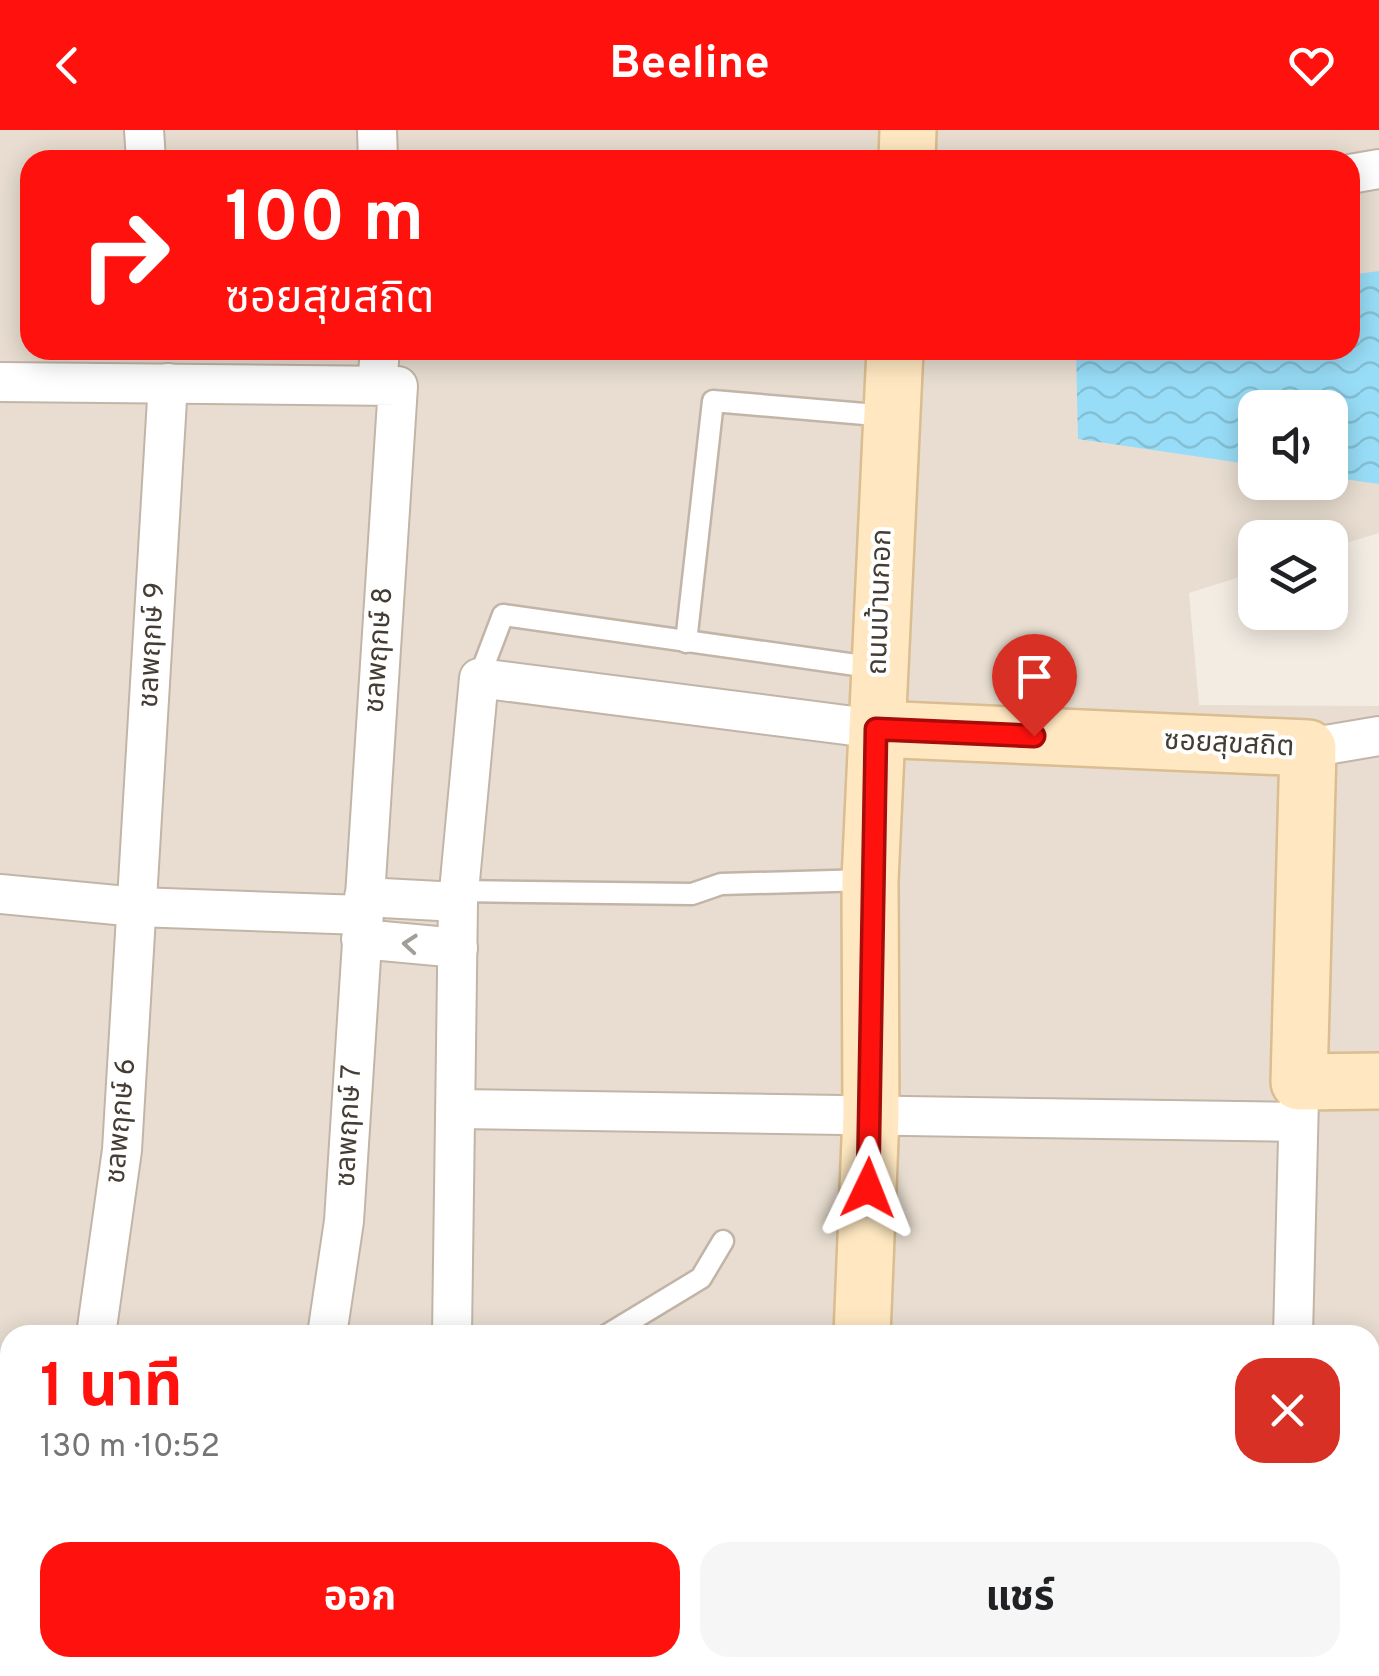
<!DOCTYPE html>
<html lang="th">
<meta charset="utf-8">
<style>
:root{--surface:#fff;--page:#f6f6f6;--text:#202124;--muted:#757577;--accent:#ff120e}
body{margin:0;font-family:Overpass,"Noto Sans Thai",sans-serif;background:var(--page);color:var(--text);height:100vh;display:flex;flex-direction:column;font-size:38px;white-space:nowrap}
*{box-sizing:border-box;margin:0}
p{font-size:32px;color:var(--muted)}
.icon{flex:none;width:55px;height:55px;fill:none;stroke:currentColor;stroke-width:2;stroke-linecap:round;stroke-linejoin:round}
.map{position:relative;flex:1;overflow:hidden}
.panel{position:absolute;left:0px;top:1195px;width:1380px;height:352px;display:flex;flex-direction:column;background:var(--surface);border-radius:30px 30px 0 0;box-shadow:0 5px 25px #0003}
.panel>*{flex:none}
.guide{position:absolute;left:20px;top:20px;width:1340px;height:210px;border-radius:30px;box-shadow:0 5px 25px #0003;background:#ff120e;color:#fff;overflow:hidden}
.controls{position:absolute;left:1238px;top:260px;display:grid;gap:20px}
.controls a{display:grid;place-items:center;width:110px;height:110px;border-radius:20px;background:var(--surface);box-shadow:0 5px 25px #0003;font-size:50px}
.pin{position:absolute;display:grid;place-items:center;width:85px;height:85px;color:#fff;margin:-102px -42px;border-radius:50% 50% 50% 0;rotate:-45deg;box-shadow:0 0 10px #0007}
.pin .icon{rotate:45deg}
.me{position:absolute;width:110px;margin:-55px;rotate:2deg;stroke-linejoin:round;filter:drop-shadow(0 0 8px #0008)}
.turn{display:flex;align-items:center;gap:35px;height:210px;padding:0 40px;font-size:45px}
.turn .icon{width:130px;height:130px;stroke-width:2.5}
.turn b{display:block;font-size:70px;line-height:85px}
.round{display:grid;place-items:center;flex:none;width:105px;height:105px;border-radius:30px;background:var(--page)}
.summary{display:flex;align-items:center;justify-content:space-between;height:170px;padding:0 40px}
h1{font-size:60px;font-weight:700;line-height:75px;color:var(--accent)}
.button{display:flex;gap:20px;margin-top:auto;padding:20px 40px}
.button a{flex:1;height:115px;border-radius:30px;background:var(--accent);color:#fff;font-size:40px;font-weight:700;line-height:115px;text-align:center}
.button a+a{background:var(--page);color:var(--text)}
header{display:flex;justify-content:space-between;align-items:center;height:130px;padding:0 40px;background:var(--accent);color:#fff;font-size:45px;font-weight:700}
.map>svg:first-child{display:block}
.residential{fill:#e8ddd0;fill-rule:evenodd}
.education{fill:#eedfcb}
.water{fill:url(#water-waves)}
.lines{fill:none;stroke-linecap:round;stroke-linejoin:round}
.lane-casing{stroke:#c2b5a8;stroke-width:25}
.street-casing{stroke:#c2b5a8;stroke-width:42}
.secondary-casing{stroke:#dabd90;stroke-width:60}
.lane{stroke:#fff;stroke-width:20}
.street{stroke:#fff;stroke-width:38}
.secondary{stroke:#ffe8c1;stroke-width:55}
.oneway{stroke:#a29e99}
.route-casing{stroke:#a60c09;stroke-width:25}
.route{stroke:#ff120e;stroke-width:18}
.labels{text-anchor:middle;dominant-baseline:central;stroke-width:8;stroke-linejoin:round;paint-order:stroke}
.street-label{font-size:28px;fill:#453c33;stroke:#fff}
</style>
<header><svg class="icon" aria-label="back" viewBox="0 0 24 24"><path d="M15 5l-7 7 7 7"/></svg>Beeline<svg class="icon" aria-label="heart" viewBox="0 0 24 24"><path d="M12 20l-8-8c-3-5 5-10 8-4 3-6 11-1 8 4z"/></svg></header>
<div class="map">
<svg width="1379" height="1546" viewBox="0 0 1379 1546">
<defs>
<pattern id="water-waves" width="16" height="10" patternUnits="userSpaceOnUse" patternTransform="scale(2.5)"><rect width="16" height="10" fill="#98ddf7"/><path d="M0 5q4-4 8 0t8 0" fill="none" stroke="#84bfd4"/></pattern>
</defs>
<rect width="100%" height="100%" fill="#f3ece3"/>
<path class="residential" d="M0 0H1379V403L1330 418V408H1255V442L1189 463 1199 575 1379 576V1546H0ZM30 30H1350V220H30ZM1255 278H1330V352H1255ZM10 1205H1370V1538H10Z"/>
<path class="education" d="M437 1538H820L819 1546H435Z"/>
<path class="water" d="M1379 141V354L1330 347V278H1255V335L1078 309 1076 220H1350V145Z"/>
<g class="lines">
<g class="lane-casing">
<g id="lane">
<path d="M686 512 713 271 888 286"/>
<path d="M479 548 503 485 877 538"/>
<path d="M459 761 692 764 721 754 868 750"/>
<path d="M607 1205 701 1148 723 1111"/>
</g>
</g>
<g class="street-casing">
<g id="street">
<path d="M144 0 146 30"/>
<path d="M377 0 378 30"/>
<path d="M1350 44 1379 39"/>
<path d="M0 252 398 256 344 1091 327 1205"/>
<path d="M377 255 380 220"/>
<path d="M1308 618 1379 606"/>
<path d="M0 764 137 777 363 785"/>
<path d="M364 767 458 772"/>
<path d="M361 809 458 818"/>
<path d="M458 979 1298 992"/>
<path d="M96 1205 122 1020 168 253"/>
<path d="M452 1205 458 772 479 548 877 599"/>
<path d="M1293 1205 1299 969"/>
<path d="M1370 1327H1379"/>
<path d="M0 1447 10 1449"/>
<path d="M1325 1538 1328 1546"/>
<path d="M418 1546 420 1538"/>
</g>
</g>
<g class="secondary-casing">
<g id="secondary">
<path d="M907 30 908 0"/>
<path d="M877 599 1308 618 1299 952 1379 951"/>
<path d="M862 1205 871 985 870 750 895 220"/>
<path d="M837 1546 838 1538"/>
</g>
</g>
<use href="#lane" class="lane"/>
<use href="#street" class="street"/>
<use href="#secondary" class="secondary"/>
</g>
<defs><path id="oneway-chevron" d="M-2-3.5L2.5 0L-2 3.5" fill="none" stroke-width="1.6" stroke-linecap="round" stroke-linejoin="round" transform="scale(2.5)"/></defs>
<use class="oneway" href="#oneway-chevron" transform="translate(410 814) rotate(-175)"/>
<g class="lines">
<g class="route-casing">
<path id="route" d="M868 1058 876 599 1034 606"/>
</g>
<use href="#route" class="route"/>
</g>
<g class="labels">
<g class="street-label">
<text transform="translate(881 472) rotate(-88)">ถนนบ้านกอก</text>
<text transform="translate(153 515) rotate(-87)">ชลพฤกษ์ 9</text>
<text transform="translate(380 520) rotate(-86)">ชลพฤกษ์ 8</text>
<text transform="translate(1229 615) rotate(3)">ซอยสุขสถิต</text>
<text transform="translate(122 991) rotate(-85)">ชลพฤกษ์ 6</text>
<text transform="translate(350 996) rotate(-87)">ชลพฤกษ์ 7</text>
</g>
</g>
</svg>
<div class="controls">
<a><svg class="icon" aria-label="sound" viewBox="0 0 24 24"><path d="M4 9h4l5-4v14l-5-4H4zM17 9q2 3 0 6"/></svg></a>
<a><svg class="icon" aria-label="layers" viewBox="0 0 24 24"><path d="M12 4l9 5-9 5-9-5zM3 14l9 5 9-5"/></svg></a>
</div>
<div class="pin" style="left:1034px;top:606px;background:#d93025"><svg class="icon" aria-label="arrive" viewBox="0 0 24 24"><path d="M6 21V4h12l-3 4 3 4H6"/></svg></div>
<svg class="me" style="left:868px;top:1058px" viewBox="-20 -20 40 40"><path d="M0-17L14 15 0 8-14 15z" fill="#ff120e" stroke="#fff" stroke-width="4"/></svg>
<div class="guide">
<div class="turn"><svg class="icon" aria-label="right" viewBox="0 0 24 24"><path d="M7 20v-9h11M14 6l5 5-5 5"/></svg><div><b>100 m</b>ซอยสุขสถิต</div></div>
</div>
<section class="panel">
<div class="summary"><div><h1>1 นาที</h1><p>130 m · 10:52</p></div><a class="round" style="background:#d93025;color:#fff"><svg class="icon" aria-label="close" viewBox="0 0 24 24"><path d="M6 6l12 12M18 6L6 18"/></svg></a></div>
<div class="button"><a>ออก</a><a>แชร์</a></div>
</section>
</div>
